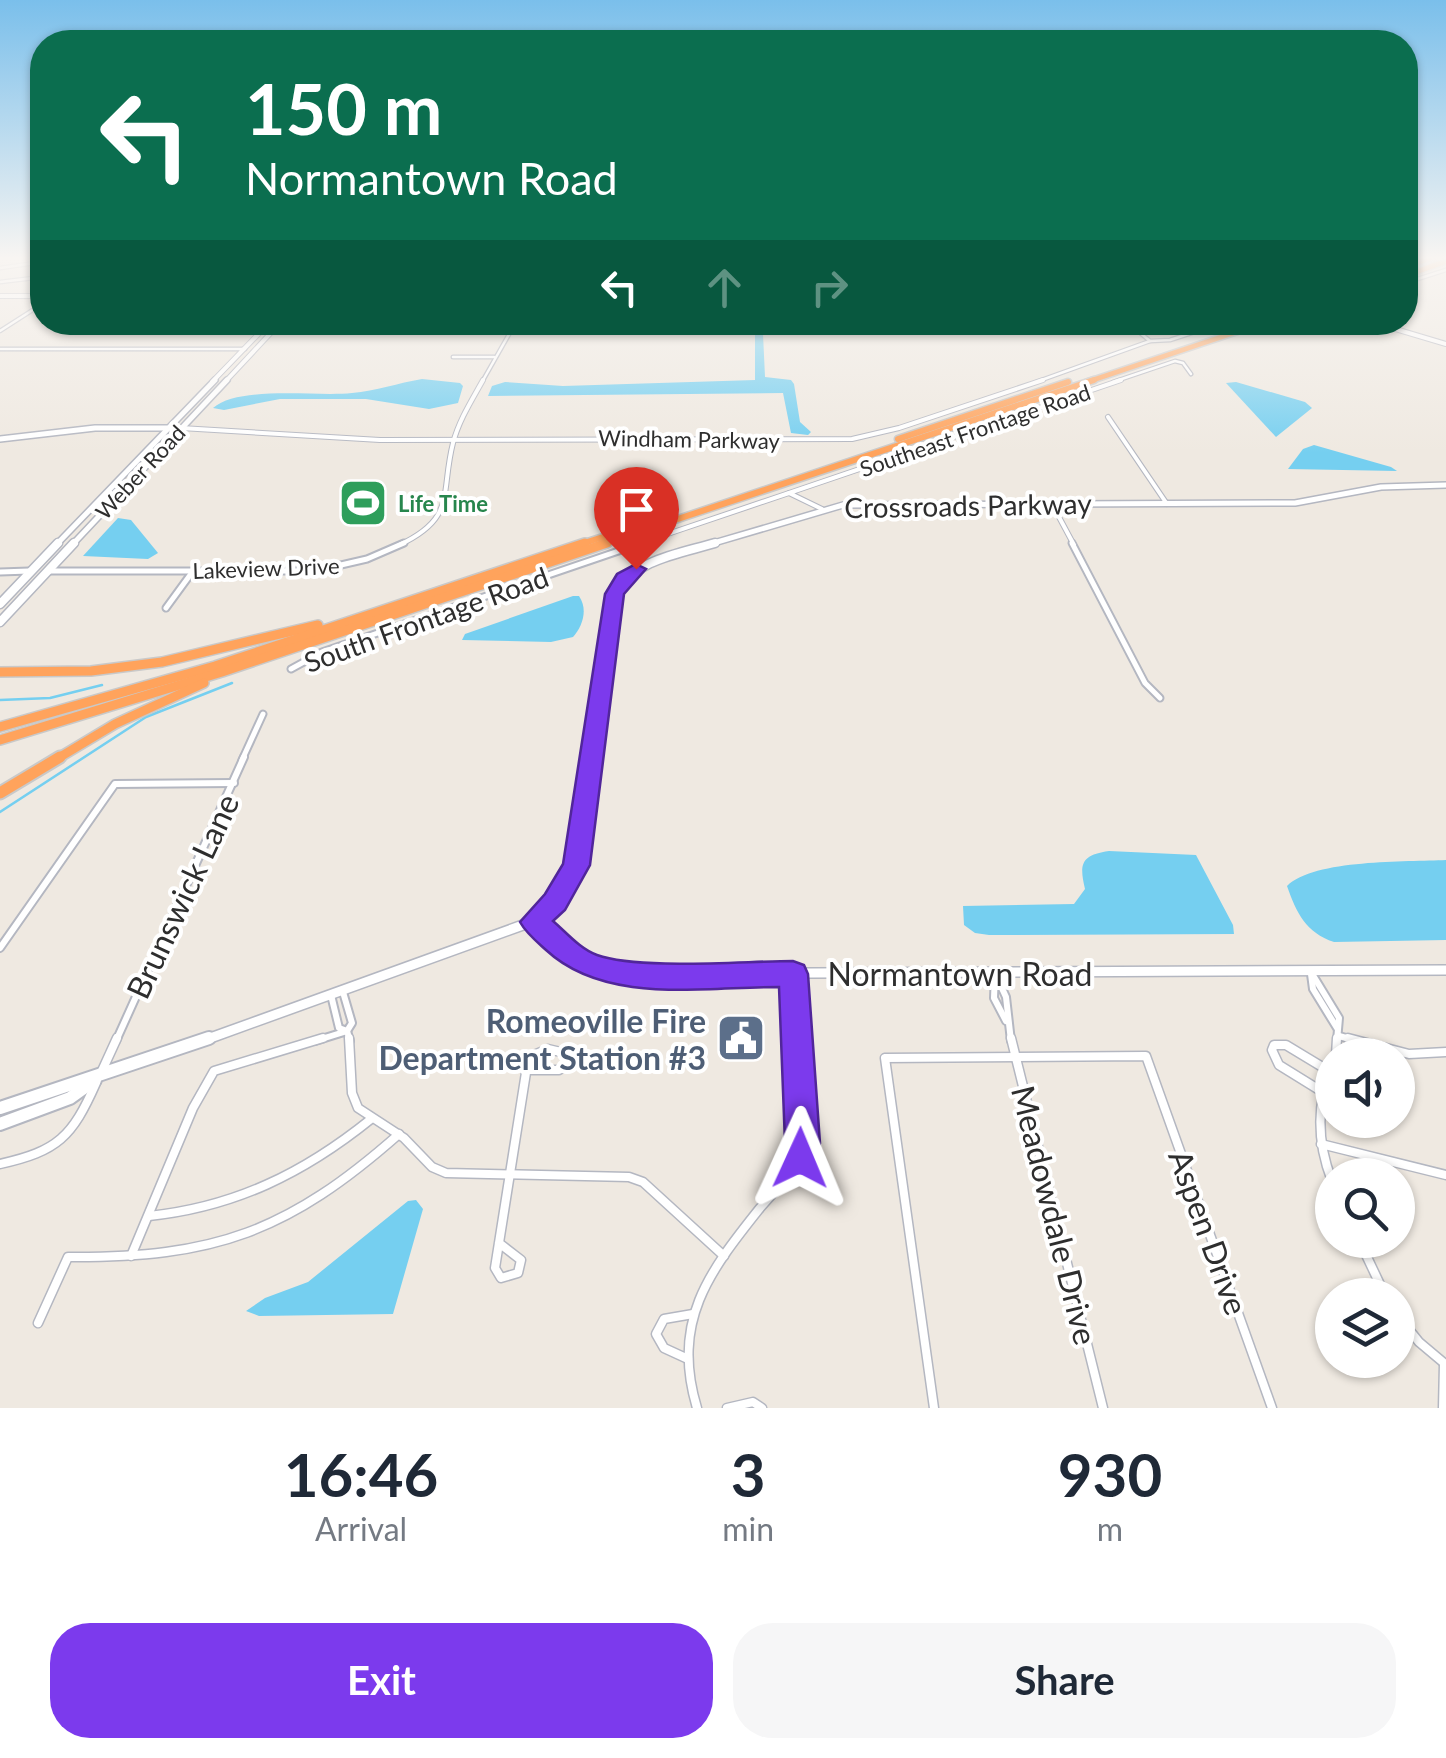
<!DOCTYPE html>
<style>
:root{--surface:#fff;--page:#f6f6f7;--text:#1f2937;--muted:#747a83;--accent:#7c3aed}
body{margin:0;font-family:Lato,sans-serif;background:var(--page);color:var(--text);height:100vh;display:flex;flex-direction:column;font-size:38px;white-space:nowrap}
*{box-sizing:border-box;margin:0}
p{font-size:32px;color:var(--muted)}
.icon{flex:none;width:55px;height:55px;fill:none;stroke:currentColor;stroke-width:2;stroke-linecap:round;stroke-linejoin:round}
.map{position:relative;height:1408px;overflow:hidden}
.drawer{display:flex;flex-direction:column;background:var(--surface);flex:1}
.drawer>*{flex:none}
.top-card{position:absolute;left:30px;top:30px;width:1388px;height:305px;border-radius:40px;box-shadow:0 2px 8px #0004;background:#0b6e4f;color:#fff;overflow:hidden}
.tools{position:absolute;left:1315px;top:1038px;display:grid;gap:20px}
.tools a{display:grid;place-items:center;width:100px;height:100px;border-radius:50%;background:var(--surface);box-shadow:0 2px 8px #0004;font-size:50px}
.pin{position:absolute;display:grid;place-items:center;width:85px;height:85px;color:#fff;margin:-102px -42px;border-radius:50% 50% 50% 0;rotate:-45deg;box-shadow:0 0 10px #0007}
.pin .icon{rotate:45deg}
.me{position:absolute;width:110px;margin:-55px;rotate:1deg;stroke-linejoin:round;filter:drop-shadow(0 0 8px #0008)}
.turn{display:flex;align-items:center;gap:35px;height:210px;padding:0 50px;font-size:45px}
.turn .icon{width:130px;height:130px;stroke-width:2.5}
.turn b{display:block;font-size:70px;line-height:85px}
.lanes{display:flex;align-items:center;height:95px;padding:0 50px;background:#0003;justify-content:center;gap:50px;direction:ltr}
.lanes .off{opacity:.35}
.eta{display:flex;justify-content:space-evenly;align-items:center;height:170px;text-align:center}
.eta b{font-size:60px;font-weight:700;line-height:70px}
.button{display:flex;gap:20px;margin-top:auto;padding:20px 50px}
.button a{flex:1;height:115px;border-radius:40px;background:var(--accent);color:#fff;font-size:40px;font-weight:700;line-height:115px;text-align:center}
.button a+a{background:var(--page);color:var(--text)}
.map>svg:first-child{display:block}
.water{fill:#75cff0}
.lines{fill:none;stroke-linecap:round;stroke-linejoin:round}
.stream{stroke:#75cff0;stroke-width:2.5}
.street-far4-casing{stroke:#b4b7c1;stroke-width:5}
.street-far3-casing{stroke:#b4b7c1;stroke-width:6}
.street-far2-casing{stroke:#b4b7c1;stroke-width:9}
.street-far1-casing{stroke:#b4b7c1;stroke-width:10}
.street-casing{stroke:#b4b7c1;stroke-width:11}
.secondary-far4-casing{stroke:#b4b7c1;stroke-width:6}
.secondary-far3-casing{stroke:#b4b7c1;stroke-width:8}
.secondary-far2-casing{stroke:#b4b7c1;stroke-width:11}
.secondary-far1-casing{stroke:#b4b7c1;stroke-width:12}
.secondary-casing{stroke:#b4b7c1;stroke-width:16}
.highway-far3-casing{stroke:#c9c9c9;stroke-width:8}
.highway-far2-casing{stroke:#c9c9c9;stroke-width:9}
.highway-far1-casing{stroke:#c9c9c9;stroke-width:12}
.highway-casing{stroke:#c9c9c9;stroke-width:15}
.street-far4{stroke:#fff;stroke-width:2.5}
.street-far3{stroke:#fff;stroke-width:4}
.street-far2{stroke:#fff;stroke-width:5}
.street-far1{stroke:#fff;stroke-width:6}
.street{stroke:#fff;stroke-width:8}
.secondary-far4{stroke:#fff;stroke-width:4}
.secondary-far3{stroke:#fff;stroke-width:5}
.secondary-far2{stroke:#fff;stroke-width:8}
.secondary-far1{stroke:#fff;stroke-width:9}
.secondary{stroke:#fff;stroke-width:12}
.highway-far3{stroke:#ffa35c;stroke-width:5}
.highway-far2{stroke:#ffa35c;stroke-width:6}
.highway-far1{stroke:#ffa35c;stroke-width:9}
.highway{stroke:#ffa35c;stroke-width:11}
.route{fill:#7c3aed;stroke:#51269a;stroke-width:2.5}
.labels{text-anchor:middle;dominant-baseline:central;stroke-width:8;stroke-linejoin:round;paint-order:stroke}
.far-street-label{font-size:22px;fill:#2e2e2e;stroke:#fff}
.far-leisure-label{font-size:22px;font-weight:bold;fill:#27864d;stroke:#fff;text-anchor:start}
.street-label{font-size:28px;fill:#2e2e2e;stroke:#fff}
.near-street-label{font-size:32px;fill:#2e2e2e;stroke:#fff}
.near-service-label{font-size:32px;font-weight:bold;fill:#4e5e75;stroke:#fff;text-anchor:end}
</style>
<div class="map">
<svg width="1446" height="1408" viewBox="0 0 1446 1408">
<rect width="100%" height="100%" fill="#efe9e1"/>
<g class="water">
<path d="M755 323 775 326 763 334 765 377 791 380 794 384 800 422 811 432 808 435 791 433 783 393 488 396 492 386 505 382 563 386 755 380Z"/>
<path d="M422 379 460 383 463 386 458 403 429 409 366 399H280L224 410 213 408C239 385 317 397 352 393 376 391 398 383 422 379Z"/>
<path d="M1236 382 1305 402 1312 408 1276 437 1226 383Z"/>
<path d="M1314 445 1391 467 1397 471 1288 469 1303 449Z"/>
<path d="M118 518 131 520 158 553 148 559 83 556Z"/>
<path d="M573 596H579C588 609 583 626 573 637L551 642 462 640 465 634Z"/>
<path d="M1109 851 1196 855 1233 925 1234 934 989 935 975 933 964 925 963 906 1074 904 1085 889C1079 864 1081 855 1109 851Z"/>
<path d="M1446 860V940L1334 942C1306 933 1296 912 1287 886 1314 859 1407 862 1446 860Z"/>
<path d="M416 1200 423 1209 393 1314 259 1316 246 1311 265 1298 308 1282 408 1201Z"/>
</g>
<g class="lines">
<g class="stream">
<path d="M0 700 50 698 102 685"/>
<path d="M0 812 146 717 232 683"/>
</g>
<g class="street-far4-casing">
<g id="street-far4">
<path d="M0 268 42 262"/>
<path d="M0 282 42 277"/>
<path d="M1405 283 1446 270"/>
<path d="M0 331 42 304"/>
<path d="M1150 341 1170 340 1225 322"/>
<path d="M0 349H245"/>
<path d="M453 357H494"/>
<path d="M482 382 516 322"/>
<path d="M1036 382 1150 341 1127 322"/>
<path d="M1113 382 1175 361 1183 363 1191 374"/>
</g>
</g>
<g class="street-far3-casing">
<g id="street-far3">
<path d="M1108 417 1167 504"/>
<path d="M181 428 380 440 852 439 899 428 1043 380"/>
<path d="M1052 504 1074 545"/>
<path d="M822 509 789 493 1121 380"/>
<path d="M399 545C457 518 440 494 453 443 459 420 472 400 483 380"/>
<path d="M635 545 789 493"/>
</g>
</g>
<g class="street-far2-casing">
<g id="street-far2">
<path d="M1072 543 1145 683 1160 698"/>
<path d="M48 571H315L367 559 404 543"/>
<path d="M0 572 29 571"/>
<path d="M166 608 193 571"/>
<path d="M291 669 322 652 642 543"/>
<path d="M242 760 263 714"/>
</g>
</g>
<g class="street-far1-casing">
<g id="street-far1">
<path d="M0 948 115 784 234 783"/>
<path d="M1311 972 1339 1018 1337 1041"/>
<path d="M995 973 1006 997 1011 1041"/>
<path d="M995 973 994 998 1006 1021"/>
<path d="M793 974 797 1041"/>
<path d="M1311 974 1313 989 1337 1028"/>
<path d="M343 992 352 1023 347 1031"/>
<path d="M331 995 339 1028 347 1031 350 1041"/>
<path d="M1339 1036 1357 1041"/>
<path d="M116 1041 244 757"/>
<path d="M315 1041 344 1032"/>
</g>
</g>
<g class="street-casing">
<g id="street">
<path d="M349 1038 352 1093 358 1108 404 1138 432 1167 446 1173 629 1177 643 1182 724 1256"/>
<path d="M1011 1038 1103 1408"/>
<path d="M1348 1038 1409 1054 1446 1052"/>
<path d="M1336 1055 1337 1038"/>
<path d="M1332 1063C1317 1104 1316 1140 1332 1181"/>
<path d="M101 1073 117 1038"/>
<path d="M1321 1091 1279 1065 1272 1050 1274 1045H1286L1329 1071"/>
<path d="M1321 1144 1446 1175"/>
<path d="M0 1164C58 1151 72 1137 96 1083"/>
<path d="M149 1216C235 1207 304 1173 371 1119"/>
<path d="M1359 1240 1385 1295"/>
<path d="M499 1243 521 1260 518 1273 501 1278 495 1268 528 1060 529 1057 548 1049 569 1054 568 1064 559 1070H527"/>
<path d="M131 1256 193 1108 214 1071 323 1038"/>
<path d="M1398 1316 1419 1342 1444 1363"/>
<path d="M38 1323 68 1257C215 1258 288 1232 399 1134"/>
<path d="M688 1359 664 1348 656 1334 664 1319 693 1314"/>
<path d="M697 1408C671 1322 708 1273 760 1208 773 1193 789 1177 798 1160 808 1142 798 1062 796 1038"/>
<path d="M727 1408 753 1402 762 1408"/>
<path d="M934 1408 885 1058 1146 1056 1272 1408"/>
<path d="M1443 1408 1444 1364"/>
</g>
</g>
<g class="secondary-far4-casing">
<g id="secondary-far4">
<path d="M0 296H42"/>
<path d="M1372 322 1446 344"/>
<path d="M212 382 270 322"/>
<path d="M225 382 281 322"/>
</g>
</g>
<g class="secondary-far3-casing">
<g id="secondary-far3">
<path d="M0 439 95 428H170"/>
<path d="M56 545 215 380"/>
<path d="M72 545 227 380"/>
<path d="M707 545 843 505 1295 503 1381 487 1446 485"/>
</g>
</g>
<g class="secondary-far2-casing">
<g id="secondary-far2">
<path d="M0 604 58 543"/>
<path d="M0 622 74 543"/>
<path d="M591 760 614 594C636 559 678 554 715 543"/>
</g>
</g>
<g class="secondary-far1-casing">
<g id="secondary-far1">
<path d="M534 921 577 956 629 974 1446 970"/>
<path d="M202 1041 534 921C585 875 582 821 591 757"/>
</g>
</g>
<g class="secondary-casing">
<g id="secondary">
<path d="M0 1108 209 1038"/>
<path d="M0 1124 70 1098 95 1080"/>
</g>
</g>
<g class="highway-far3-casing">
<g id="highway-far3">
<path d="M1405 267 1435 256"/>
<path d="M1405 276 1446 261"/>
<path d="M1087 382 1266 322"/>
</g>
</g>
<g class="highway-far2-casing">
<g id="highway-far2">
<path d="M898 439 1068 382"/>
<path d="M578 545 603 537"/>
<path d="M600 545 1094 380"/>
</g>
</g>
<g class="highway-far1-casing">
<g id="highway-far1">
<path d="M0 672 91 671 162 662 318 625"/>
<path d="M0 727 215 666 585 543"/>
<path d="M0 740 222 672 607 543"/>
<path d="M55 760 115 724 204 683"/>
</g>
</g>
<g class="highway-casing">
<path id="highway" d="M0 793 60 757"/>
</g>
<use href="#street-far4" class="street-far4"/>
<use href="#street-far3" class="street-far3"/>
<use href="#street-far2" class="street-far2"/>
<use href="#street-far1" class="street-far1"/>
<use href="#street" class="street"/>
<use href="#secondary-far4" class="secondary-far4"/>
<use href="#secondary-far3" class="secondary-far3"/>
<use href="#secondary-far2" class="secondary-far2"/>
<use href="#secondary-far1" class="secondary-far1"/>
<use href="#secondary" class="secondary"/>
<use href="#highway-far3" class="highway-far3"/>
<use href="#highway-far2" class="highway-far2"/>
<use href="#highway-far1" class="highway-far1"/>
<use href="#highway" class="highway"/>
</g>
<linearGradient id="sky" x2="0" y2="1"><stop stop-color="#7abfeb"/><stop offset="0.57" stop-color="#f8f5f2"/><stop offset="1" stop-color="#f8f5f2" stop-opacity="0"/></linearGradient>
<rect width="1446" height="453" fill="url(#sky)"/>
<path class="route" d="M636 564 646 569 624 594 590 865 565 910 553 921C566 932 580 949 597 955 639 970 744 961 793 961L804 965 808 974 820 1143 812 1171 800 1176 787 1171 782 1158 785 1143 779 987C703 987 605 1005 546 950 536 941 526 933 520 922L545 894 563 864 605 594 617 574Z"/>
<defs>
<g id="stadium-square" transform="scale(2.5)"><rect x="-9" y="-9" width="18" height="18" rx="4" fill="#2e9e5b" stroke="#fff"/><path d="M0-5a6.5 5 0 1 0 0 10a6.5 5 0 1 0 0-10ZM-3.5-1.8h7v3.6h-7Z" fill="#fff"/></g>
<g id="civic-square" transform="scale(2.5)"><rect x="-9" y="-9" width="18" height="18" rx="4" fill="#5c6f8a" stroke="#fff"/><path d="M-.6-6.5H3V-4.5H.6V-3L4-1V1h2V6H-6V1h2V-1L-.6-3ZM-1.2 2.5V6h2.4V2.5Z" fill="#fff"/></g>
</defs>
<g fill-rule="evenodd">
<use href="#stadium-square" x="363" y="503"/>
<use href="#civic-square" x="741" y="1038"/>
</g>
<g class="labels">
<g class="far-street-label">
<text transform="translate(975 430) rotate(-19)">Southeast Frontage Road</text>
<text transform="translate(689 439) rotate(1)">Windham Parkway</text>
<text transform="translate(140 472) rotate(-47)">Weber Road</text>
<text transform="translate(266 568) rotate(-2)">Lakeview Drive</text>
</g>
<g class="far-leisure-label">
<text x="398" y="503">Life Time</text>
</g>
<g class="street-label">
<text transform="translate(968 505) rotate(-1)">Crossroads Parkway</text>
<text transform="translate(426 619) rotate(-20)">South Frontage Road</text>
</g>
<g class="near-street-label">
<text transform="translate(182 896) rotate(-65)">Brunswick Lane</text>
<text x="960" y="973">Normantown Road</text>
<text transform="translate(1055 1215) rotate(76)">Meadowdale Drive</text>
<text transform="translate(1209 1232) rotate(70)">Aspen Drive</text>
</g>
<g class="near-service-label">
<text x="706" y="1020">Romeoville Fire<tspan x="706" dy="37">Department Station #3</tspan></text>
</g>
</g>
</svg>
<div class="tools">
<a><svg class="icon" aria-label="sound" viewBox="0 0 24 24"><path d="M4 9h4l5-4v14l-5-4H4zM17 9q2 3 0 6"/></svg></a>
<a><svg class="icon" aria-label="search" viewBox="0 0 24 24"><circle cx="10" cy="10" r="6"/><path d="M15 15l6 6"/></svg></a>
<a><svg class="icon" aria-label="layers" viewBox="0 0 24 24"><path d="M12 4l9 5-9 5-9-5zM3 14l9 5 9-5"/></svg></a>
</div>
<div class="pin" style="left:636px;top:569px;background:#d93025"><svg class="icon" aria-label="arrive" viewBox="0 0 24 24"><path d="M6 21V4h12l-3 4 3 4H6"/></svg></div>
<svg class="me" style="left:800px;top:1158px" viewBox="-20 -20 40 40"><path d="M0-17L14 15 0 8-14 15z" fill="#7c3aed" stroke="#fff" stroke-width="4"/></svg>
<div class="top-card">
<div class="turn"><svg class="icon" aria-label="left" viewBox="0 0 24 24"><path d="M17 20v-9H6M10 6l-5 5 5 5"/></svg><div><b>150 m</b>Normantown Road</div></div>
<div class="lanes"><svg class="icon" aria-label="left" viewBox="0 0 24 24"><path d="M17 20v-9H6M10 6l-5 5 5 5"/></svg><svg class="icon off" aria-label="ahead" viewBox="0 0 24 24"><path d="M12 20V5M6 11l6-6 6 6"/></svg><svg class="icon off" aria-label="right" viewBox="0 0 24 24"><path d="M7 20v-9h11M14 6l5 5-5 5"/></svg></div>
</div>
</div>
<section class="drawer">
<div class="eta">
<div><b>16:46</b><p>Arrival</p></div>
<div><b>3</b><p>min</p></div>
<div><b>930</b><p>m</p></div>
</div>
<div class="button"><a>Exit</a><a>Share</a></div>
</section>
